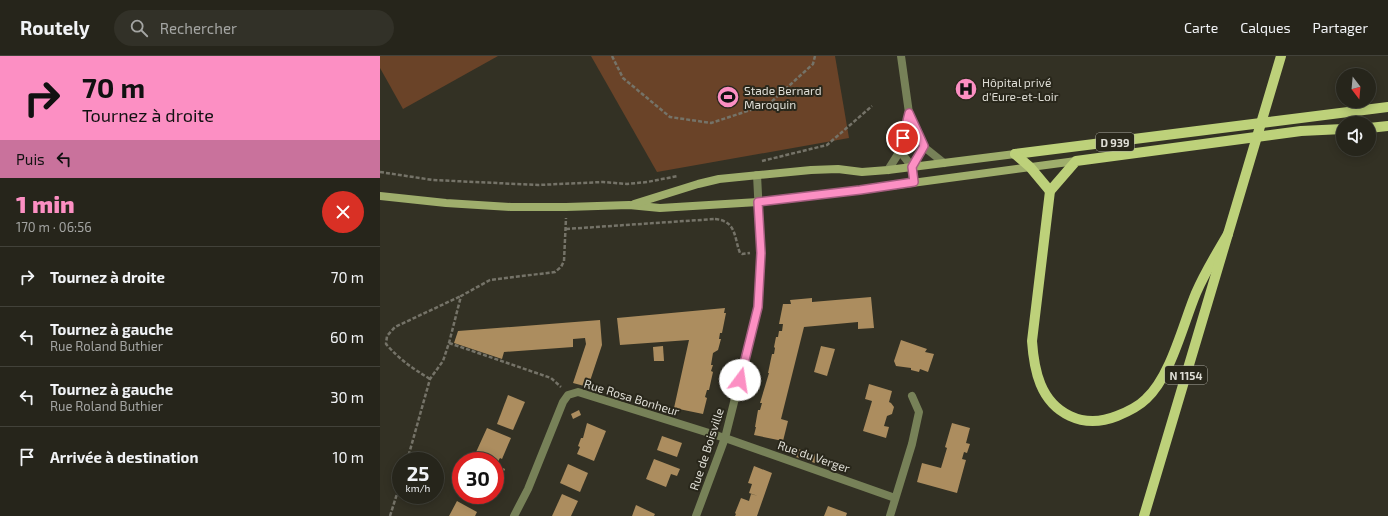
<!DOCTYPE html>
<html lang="fr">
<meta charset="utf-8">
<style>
:root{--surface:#26251b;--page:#323128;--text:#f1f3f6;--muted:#a4a5a3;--line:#42423a;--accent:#fc8fc3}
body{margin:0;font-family:"Exo 2",sans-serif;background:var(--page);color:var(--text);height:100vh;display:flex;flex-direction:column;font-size:15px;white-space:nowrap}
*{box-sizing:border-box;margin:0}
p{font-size:13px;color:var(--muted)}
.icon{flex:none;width:22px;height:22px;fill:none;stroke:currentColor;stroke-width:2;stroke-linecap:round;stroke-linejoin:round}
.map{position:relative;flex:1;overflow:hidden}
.sheet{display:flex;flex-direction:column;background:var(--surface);width:380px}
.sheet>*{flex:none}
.banner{background:#fc8fc3;color:#111;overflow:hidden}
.needle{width:26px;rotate:164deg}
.fabs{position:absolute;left:956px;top:12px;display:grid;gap:8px}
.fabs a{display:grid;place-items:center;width:40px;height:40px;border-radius:50%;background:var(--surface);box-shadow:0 2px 10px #0003,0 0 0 1px var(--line);font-size:20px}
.speed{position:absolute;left:12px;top:396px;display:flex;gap:8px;font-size:20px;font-weight:700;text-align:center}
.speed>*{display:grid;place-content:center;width:52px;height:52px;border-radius:50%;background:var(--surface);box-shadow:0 2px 10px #0003,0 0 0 1px var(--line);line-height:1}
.speed small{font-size:10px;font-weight:400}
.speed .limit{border:6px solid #d22;background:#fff;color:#111}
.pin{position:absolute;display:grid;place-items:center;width:34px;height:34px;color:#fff;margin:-17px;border:2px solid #fff;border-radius:50%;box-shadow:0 1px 4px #0007}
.me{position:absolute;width:44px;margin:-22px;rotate:14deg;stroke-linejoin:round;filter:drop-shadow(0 0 3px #0008)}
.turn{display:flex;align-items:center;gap:14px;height:84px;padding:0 16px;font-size:18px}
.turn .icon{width:52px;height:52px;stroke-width:2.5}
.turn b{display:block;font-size:28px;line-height:34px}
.then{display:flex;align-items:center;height:38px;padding:0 16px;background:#0003;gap:8px;font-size:15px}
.round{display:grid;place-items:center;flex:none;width:42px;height:42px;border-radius:21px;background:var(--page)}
.summary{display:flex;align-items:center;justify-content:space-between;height:68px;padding:0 16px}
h1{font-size:24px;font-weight:800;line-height:30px;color:var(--accent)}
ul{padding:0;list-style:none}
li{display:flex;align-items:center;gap:12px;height:60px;padding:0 16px;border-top:1px solid var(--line)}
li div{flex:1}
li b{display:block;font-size:15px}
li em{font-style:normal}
header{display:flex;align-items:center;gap:24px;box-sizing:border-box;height:56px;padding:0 20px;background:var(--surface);border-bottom:1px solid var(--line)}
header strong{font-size:19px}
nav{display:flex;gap:22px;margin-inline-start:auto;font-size:14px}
.search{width:280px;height:36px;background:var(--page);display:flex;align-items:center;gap:10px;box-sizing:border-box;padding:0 14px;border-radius:22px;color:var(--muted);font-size:15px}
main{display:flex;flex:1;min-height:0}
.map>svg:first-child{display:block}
.green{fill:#6a4328}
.building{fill:#ac8d5f}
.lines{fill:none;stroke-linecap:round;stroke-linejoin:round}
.path{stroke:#757368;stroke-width:2.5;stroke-dasharray:4 2;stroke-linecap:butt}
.minor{stroke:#778158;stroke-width:8}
.secondary{stroke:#9fae6c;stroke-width:8}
.primary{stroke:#bdd17a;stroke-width:10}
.route-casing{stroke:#a45d7f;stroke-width:10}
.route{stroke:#fc8fc3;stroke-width:7}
.labels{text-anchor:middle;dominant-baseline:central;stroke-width:4;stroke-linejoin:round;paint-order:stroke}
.shield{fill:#29271b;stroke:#a8a79e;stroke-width:1}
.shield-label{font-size:11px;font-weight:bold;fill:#dfded6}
.poi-label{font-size:12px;fill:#dfded6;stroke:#29271b;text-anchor:start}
.street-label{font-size:12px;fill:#dfded6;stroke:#29271b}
</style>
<header>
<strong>Routely</strong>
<div class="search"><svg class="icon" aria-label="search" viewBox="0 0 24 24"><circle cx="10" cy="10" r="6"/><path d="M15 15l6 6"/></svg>Rechercher</div>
<nav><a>Carte</a><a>Calques</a><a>Partager</a></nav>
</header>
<main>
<section class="sheet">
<div class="banner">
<div class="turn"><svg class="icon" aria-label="right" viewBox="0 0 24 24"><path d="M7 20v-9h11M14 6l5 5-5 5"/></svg><div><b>70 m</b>Tournez à droite</div></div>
<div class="then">Puis<svg class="icon" aria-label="left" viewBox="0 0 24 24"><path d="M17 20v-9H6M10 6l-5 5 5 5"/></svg></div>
</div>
<div class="summary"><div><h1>1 min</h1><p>170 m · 06:56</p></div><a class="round" style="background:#d93025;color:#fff"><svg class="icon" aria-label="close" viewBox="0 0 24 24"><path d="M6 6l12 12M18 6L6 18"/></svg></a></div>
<ul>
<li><svg class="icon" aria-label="right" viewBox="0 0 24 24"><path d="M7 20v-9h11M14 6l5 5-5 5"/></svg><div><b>Tournez à droite</b></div><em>70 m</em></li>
<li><svg class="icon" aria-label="left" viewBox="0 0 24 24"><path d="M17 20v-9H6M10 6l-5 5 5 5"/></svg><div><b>Tournez à gauche</b><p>Rue Roland Buthier</p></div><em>60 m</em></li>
<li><svg class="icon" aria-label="left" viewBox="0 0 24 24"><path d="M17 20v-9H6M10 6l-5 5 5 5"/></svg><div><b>Tournez à gauche</b><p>Rue Roland Buthier</p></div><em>30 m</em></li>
<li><svg class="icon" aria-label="arrive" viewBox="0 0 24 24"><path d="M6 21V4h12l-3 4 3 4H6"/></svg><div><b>Arrivée à destination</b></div><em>10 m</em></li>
</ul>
</section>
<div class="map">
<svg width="1008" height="460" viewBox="0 0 1008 460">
<rect width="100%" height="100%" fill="#333124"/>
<g class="green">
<path d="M0 0H118L23 53 0 12Z"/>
<path d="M211 0H455L469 82 277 116Z"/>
</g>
<g class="building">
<path d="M491 241 494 272 478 273V266L424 271 401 363 408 365 403 385 374 379 376 371H375L378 354H380L382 347H380L389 317H388L392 298H394L395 292 394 291 396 281H398L399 275H402L403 268H399L403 248H411L410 244 432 242V246Z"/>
<path d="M345 252 344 257H346L342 277H340L339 283H341L338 294 333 297 331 309H333L331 315 333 316 329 334H327L325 341 327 342 323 358 294 352 309 284 240 289 237 262Z"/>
<path d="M220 264 222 289 208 331 193 327 206 288 205 282 193 283V291L124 296 122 303 74 287 78 275Z"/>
<path d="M521 284 547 293 545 296 554 298 548 316 540 313 539 316 531 314V312L516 310 514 305Z"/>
<path d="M283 290 284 305H274L273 291Z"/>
<path d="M441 290 455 293 447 320 434 316Z"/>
<path d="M489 328 512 335 509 346 511 347 514 351 512 358 507 360 504 370 509 371 506 382 483 375 492 345 485 343Z"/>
<path d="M128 339 145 346 133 374 117 368Z"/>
<path d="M199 354 201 359 193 363 191 358Z"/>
<path d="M207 367 226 375 214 405 197 398 200 391 198 390 201 382H203Z"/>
<path d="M572 367 590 372 586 387 590 388 587 397 584 396 582 403 586 404 577 437 537 426 542 407 561 412 567 392 565 391Z"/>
<path d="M107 372 131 382 122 403 120 402 116 409 125 413 121 423 115 421V405H92Z"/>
<path d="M282 380 302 387 297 401 277 394Z"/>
<path d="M418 393 437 399 435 407 416 401Z"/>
<path d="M274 403 300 413 297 420 291 418 286 431 266 423Z"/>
<path d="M188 408 208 417 200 436 180 427Z"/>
<path d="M374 410 392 417 377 460H355L356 458 355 457 361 442 369 445 371 438 378 440 369 437 372 428 368 427Z"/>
<path d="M182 438 198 445 191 460H172Z"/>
<path d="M77 445 97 456 95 460H69Z"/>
<path d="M256 449 275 458 274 460H252Z"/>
<path d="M448 450 467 457 466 460H444Z"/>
</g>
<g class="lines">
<g class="path">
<path d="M232 0 243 22 290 61 331 67 389 48 433 8 435 0"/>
<path d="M382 105 447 89 492 50"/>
<path d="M0 116 53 124 158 129 223 126 247 128 267 126 298 120"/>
<path d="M335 163C357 165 354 182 360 197L362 198 370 197"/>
<path d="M186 173 335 163"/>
<path d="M69 287 171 322 181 331"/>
<path d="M50 323C32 312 20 304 6 288L7 280 15 271 81 240"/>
<path d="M27 405 50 323 63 305 69 287 81 240 110 224 175 216 181 211 184 205 186 162"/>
<path d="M10 460 21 425"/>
</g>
<g class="minor">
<path d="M521 0 529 57 544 91 532 111"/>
<path d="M529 57 520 95 532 111 534 126"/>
<path d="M544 91 564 107"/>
<path d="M508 114 520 95"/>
<path d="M134 460 148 433 183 346 188 339 198 336 345 382 515 442"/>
<path d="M316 460 345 382 378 251 381 197 377 119"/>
<path d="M510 460 532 388 539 356 532 340"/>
</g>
<g class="secondary">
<path d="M0 140 66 147 131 151H186L249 149 280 152 378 146 480 134 696 105"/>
<path d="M254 148 318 128 339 123 431 114 458 113 482 116 508 114 635 98"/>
</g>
<g class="primary">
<path d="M989 72 1008 70"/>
<path d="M635 98 1008 51"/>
<path d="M635 98 650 111 670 135"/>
<path d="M848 178C837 197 825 216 816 237 803 268 791 320 766 343 758 351 747 356 737 360 722 366 705 367 690 360 660 346 654 314 652 285L670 135 696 105 921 75 963 73"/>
<path d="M764 460 901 0"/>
</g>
</g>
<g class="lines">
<g class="route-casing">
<path id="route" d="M360 324 378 251 381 197 378 146 480 134 534 126 532 111 544 90 529 57 523 82"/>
</g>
<use href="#route" class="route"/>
</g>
<defs>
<g id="hospital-disc" transform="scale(1.15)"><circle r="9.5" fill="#fc8fc3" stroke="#29271b"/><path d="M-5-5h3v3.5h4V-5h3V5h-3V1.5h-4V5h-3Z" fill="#111"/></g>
<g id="stadium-disc" transform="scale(1.15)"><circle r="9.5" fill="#fc8fc3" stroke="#29271b"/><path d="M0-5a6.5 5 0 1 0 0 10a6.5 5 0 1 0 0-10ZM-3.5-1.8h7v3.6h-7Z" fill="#111"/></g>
</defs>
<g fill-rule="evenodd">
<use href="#hospital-disc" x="586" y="33"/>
<use href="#stadium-disc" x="348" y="41"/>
</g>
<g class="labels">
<g class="shield">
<rect x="716" y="77" width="38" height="18" rx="3"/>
<rect x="785" y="310" width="42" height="18" rx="3"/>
</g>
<g class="shield-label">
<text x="735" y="86">D 939</text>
<text x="806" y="319">N 1154</text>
</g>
<g class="poi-label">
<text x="602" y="26">Hôpital privé<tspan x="602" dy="14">d'Eure-et-Loir</tspan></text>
<text x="364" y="34">Stade Bernard<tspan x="364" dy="14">Maroquin</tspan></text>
</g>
<g class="street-label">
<text transform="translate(252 341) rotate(17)">Rue Rosa Bonheur</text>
<text transform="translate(326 393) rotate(-72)">Rue de Boisville</text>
<text transform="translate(434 400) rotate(19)">Rue du Verger</text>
</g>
</g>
</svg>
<div class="fabs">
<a><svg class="needle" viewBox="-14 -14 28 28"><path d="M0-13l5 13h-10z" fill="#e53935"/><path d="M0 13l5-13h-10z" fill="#a4a5a3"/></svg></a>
<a><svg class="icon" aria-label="sound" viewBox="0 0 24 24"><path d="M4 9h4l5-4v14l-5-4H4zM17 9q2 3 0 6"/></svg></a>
</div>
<div class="speed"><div>25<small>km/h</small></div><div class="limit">30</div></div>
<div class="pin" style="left:523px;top:82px;background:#d93025"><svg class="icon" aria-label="arrive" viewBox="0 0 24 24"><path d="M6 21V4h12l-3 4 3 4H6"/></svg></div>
<svg class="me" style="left:360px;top:324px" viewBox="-20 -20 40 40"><circle r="19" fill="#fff"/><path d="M0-13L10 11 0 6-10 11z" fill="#fc8fc3"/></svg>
</div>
</main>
